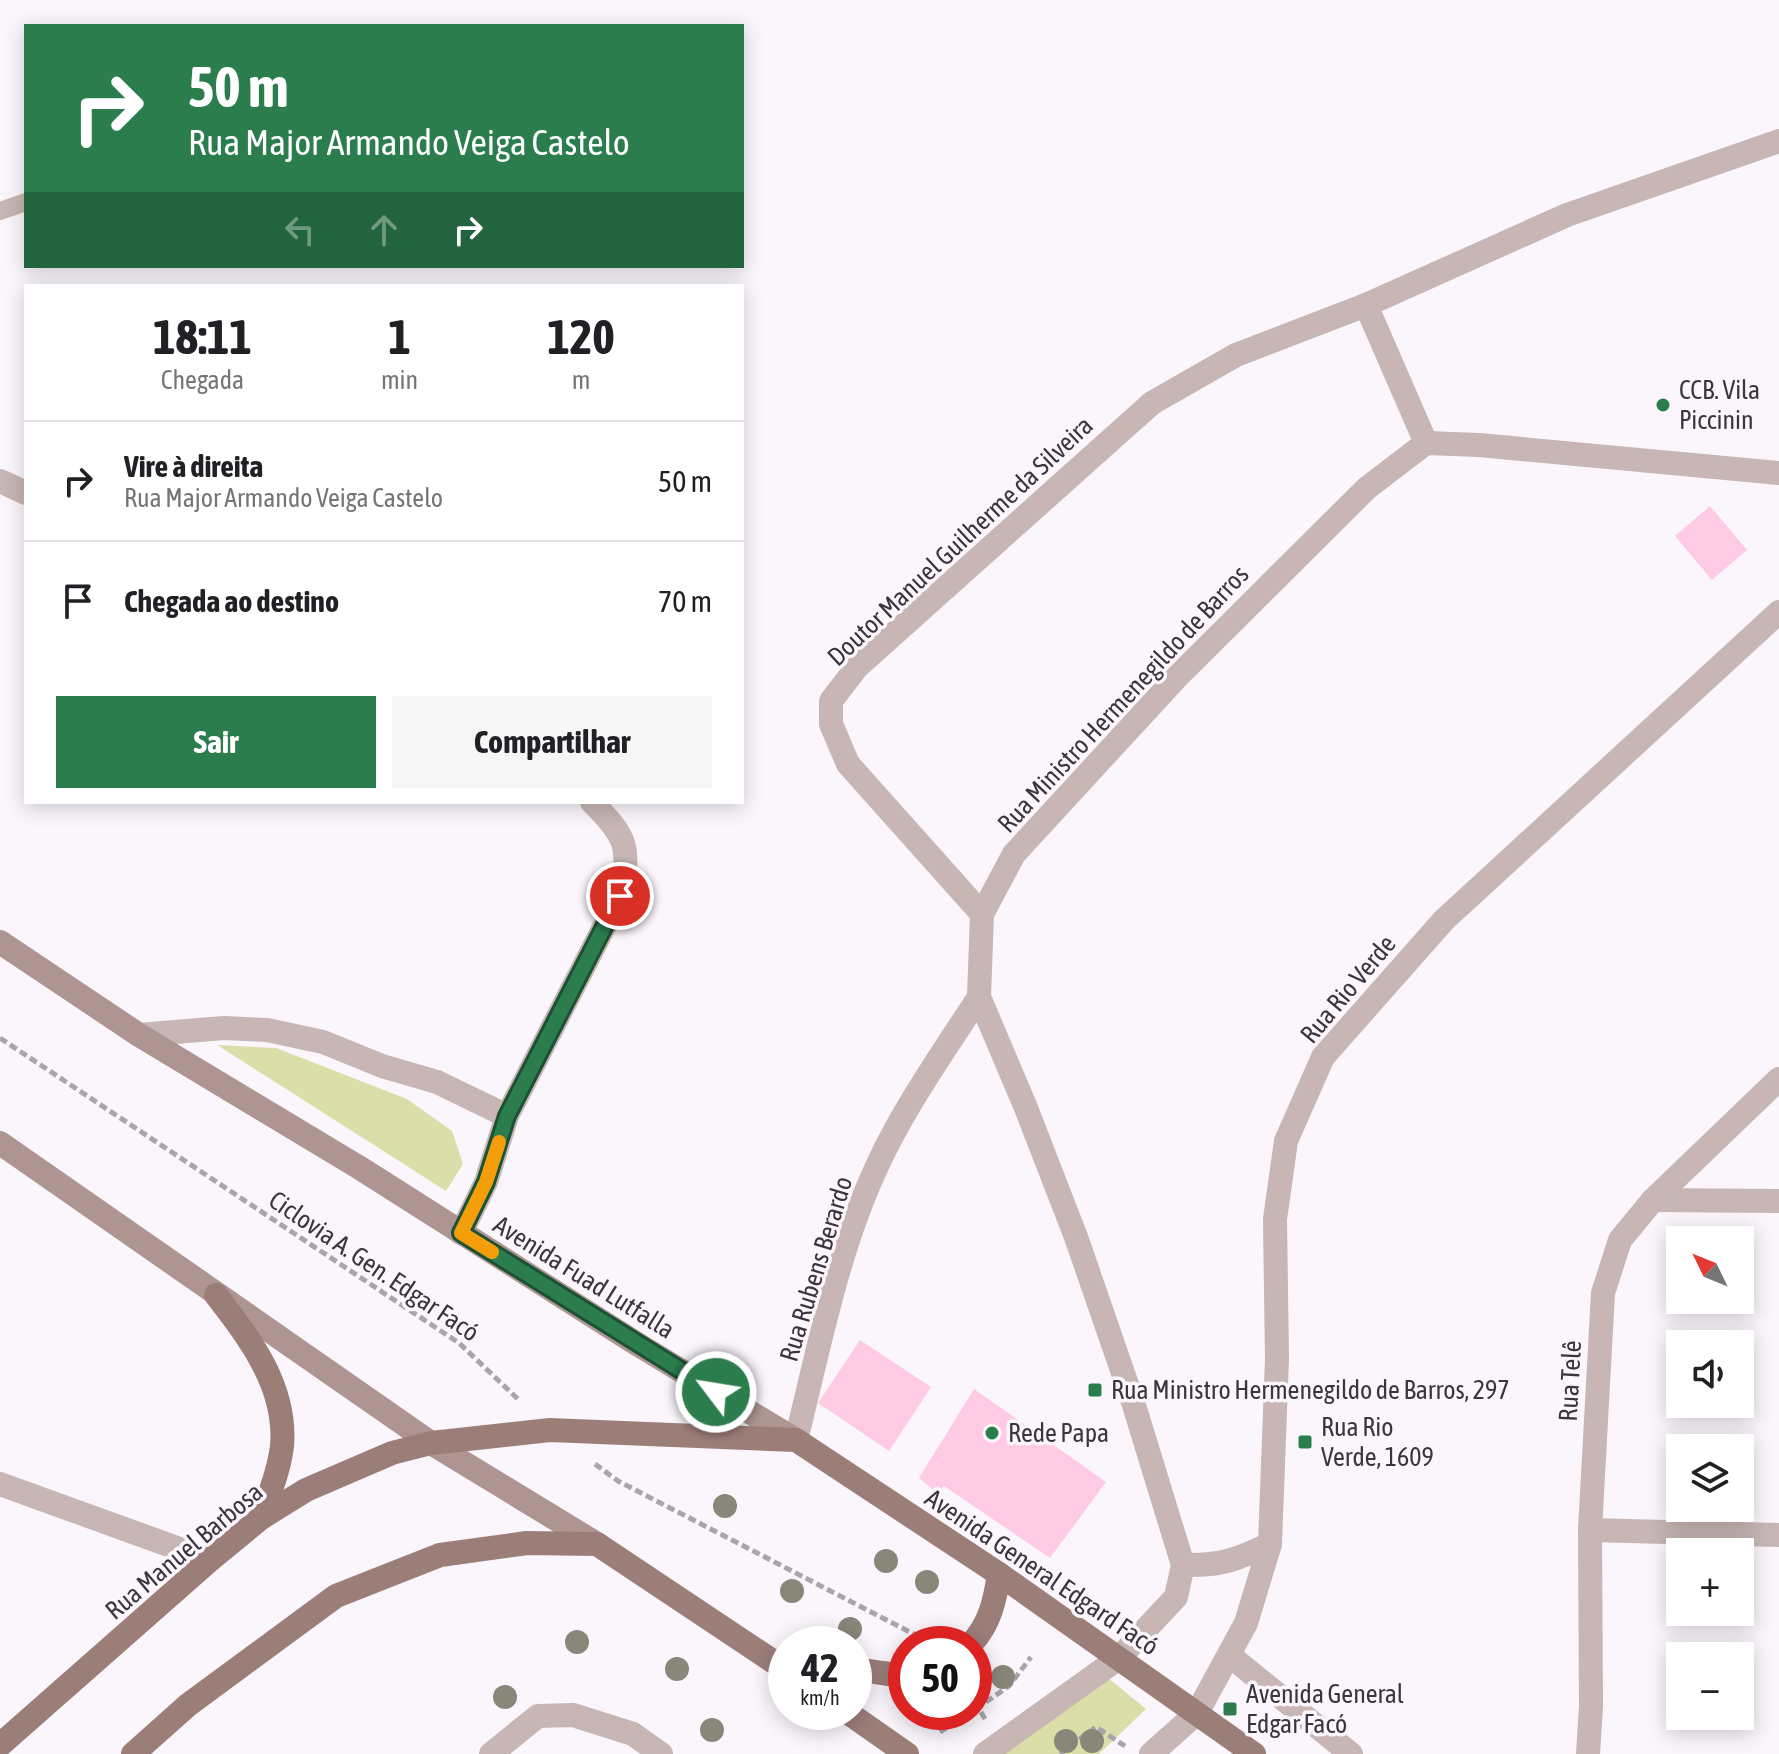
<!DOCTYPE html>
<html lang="pt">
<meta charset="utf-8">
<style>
:root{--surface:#fff;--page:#f6f6f6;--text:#202124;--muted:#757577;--line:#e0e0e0;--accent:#2b7d4e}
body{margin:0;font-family:"Asap Condensed",sans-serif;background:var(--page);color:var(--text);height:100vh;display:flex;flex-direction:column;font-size:30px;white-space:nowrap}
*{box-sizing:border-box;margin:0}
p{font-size:26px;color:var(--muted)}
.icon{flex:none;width:44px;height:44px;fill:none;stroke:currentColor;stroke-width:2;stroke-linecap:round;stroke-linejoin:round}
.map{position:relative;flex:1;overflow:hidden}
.sheet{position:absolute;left:24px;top:284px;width:720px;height:520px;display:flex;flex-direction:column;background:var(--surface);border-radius:0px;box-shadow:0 4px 20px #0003}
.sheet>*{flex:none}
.guide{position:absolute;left:24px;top:24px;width:720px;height:244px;border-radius:0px;box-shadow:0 4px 20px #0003;background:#2b7d4e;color:#fff;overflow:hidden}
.needle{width:52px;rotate:313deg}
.buttons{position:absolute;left:1666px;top:1226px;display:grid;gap:16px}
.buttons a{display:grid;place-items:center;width:88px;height:88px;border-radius:0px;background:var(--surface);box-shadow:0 4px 20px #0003;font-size:40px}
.speed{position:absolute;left:768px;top:1626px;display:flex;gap:16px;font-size:40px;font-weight:700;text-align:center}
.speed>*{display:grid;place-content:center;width:104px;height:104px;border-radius:50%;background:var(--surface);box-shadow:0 4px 20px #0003;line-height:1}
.speed small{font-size:20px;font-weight:400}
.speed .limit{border:12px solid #d22;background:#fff;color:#111}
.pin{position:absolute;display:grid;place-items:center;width:68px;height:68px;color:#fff;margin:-34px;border:4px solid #fff;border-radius:50%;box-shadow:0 2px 8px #0007}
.me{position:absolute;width:88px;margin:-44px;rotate:301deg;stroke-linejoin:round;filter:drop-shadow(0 0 6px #0008)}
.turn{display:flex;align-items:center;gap:28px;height:168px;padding:0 32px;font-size:36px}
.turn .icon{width:104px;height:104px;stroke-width:2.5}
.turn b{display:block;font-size:56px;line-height:68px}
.lanes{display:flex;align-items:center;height:76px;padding:0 32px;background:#0003;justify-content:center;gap:40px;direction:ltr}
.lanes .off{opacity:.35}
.eta{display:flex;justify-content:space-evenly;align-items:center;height:136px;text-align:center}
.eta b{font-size:48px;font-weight:700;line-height:56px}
.button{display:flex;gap:16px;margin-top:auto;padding:16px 32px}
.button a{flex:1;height:92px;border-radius:0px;background:var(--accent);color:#fff;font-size:32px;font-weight:700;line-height:92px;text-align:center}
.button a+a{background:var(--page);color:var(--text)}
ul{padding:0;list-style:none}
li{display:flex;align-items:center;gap:24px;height:120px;padding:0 32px;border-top:2px solid var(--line)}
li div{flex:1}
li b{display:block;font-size:30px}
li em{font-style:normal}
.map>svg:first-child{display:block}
.green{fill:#dbdea8}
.building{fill:#ffcae3}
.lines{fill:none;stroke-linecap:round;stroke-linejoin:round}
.path{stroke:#aaa5ad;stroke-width:5;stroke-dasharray:8 4;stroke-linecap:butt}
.service{stroke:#c7b6b3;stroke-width:18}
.minor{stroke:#c7b6b3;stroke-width:24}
.tertiary{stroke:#c7b6b3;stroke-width:24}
.secondary{stroke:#ae9591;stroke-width:24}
.primary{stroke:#9c7e79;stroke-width:24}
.tree{fill:#89877a}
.route-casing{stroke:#1c5133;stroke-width:20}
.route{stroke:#2b7d4e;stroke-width:14}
.slow{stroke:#f59e0b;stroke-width:14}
.poi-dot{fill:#2b7d4e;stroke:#faf6fc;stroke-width:3}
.labels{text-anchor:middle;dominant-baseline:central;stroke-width:7;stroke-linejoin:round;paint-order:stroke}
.poi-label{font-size:26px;fill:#3c343f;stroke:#faf6fc;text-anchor:start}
.street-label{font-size:26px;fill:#3c343f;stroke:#faf6fc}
</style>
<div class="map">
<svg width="1779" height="1754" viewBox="0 0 1779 1754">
<rect width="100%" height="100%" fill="#faf6fc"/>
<g class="green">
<path d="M217 1045 276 1048 407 1099 452 1131 463 1164 446 1191Z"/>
<path d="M1102 1673 1146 1709 1099 1754H1004Z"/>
</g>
<g class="building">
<path d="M1710 506 1747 550 1712 580 1675 536Z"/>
<path d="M860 1340 931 1387 889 1451 818 1403Z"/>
<path d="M974 1389 1106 1482 1050 1558 944 1486 937 1493 919 1478Z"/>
</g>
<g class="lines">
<g class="path">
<path d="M0 1038 459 1343 520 1401"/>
<path d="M595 1464 618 1481 933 1644"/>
<path d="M986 1702 1009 1686 1031 1657"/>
<path d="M985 1719 978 1707 985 1671"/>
<path d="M940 1732 970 1712"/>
<path d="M1060 1754 1096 1727 1125 1746"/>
</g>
<path class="service" d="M0 211 26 202"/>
<g class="minor">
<path d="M1366 305 1426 443"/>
<path d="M0 481 26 493"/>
<path d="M982 914 848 764 831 724V701L857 667 1152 403 1236 355 1366 305 1567 215 1779 141"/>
<path d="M139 1035 224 1028 267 1030 323 1042 382 1066 437 1082 507 1116"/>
<path d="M1653 1200 1779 1201"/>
<path d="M461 1233 486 1182 507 1116 620 896C631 846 627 838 592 802"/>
<path d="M796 1440C819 1348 837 1251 878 1164 905 1106 944 1051 979 997"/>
<path d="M0 1484 210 1560"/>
<path d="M1590 1530 1779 1535"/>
<path d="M1229 1655 1351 1754"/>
<path d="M491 1754 538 1716 573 1715 633 1734 661 1754"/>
<path d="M1588 1754 1591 1706 1590 1530 1603 1293 1620 1240 1653 1200 1779 1079"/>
</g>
<g class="tertiary">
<path d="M1183 1565C1220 1566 1236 1560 1270 1544"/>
<path d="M985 1754 1119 1658 1176 1597 1183 1565 1133 1402 1076 1237 1026 1108 979 997 982 914 1014 854 1176 678 1367 488 1426 443 1479 445 1779 473"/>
<path d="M1151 1754 1197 1713 1246 1623 1270 1544 1277 1358 1275 1219 1286 1141 1323 1057 1444 920 1779 612"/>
</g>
<g class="secondary">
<path d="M0 942 139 1035 360 1168 637 1344 796 1440"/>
<path d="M0 1143 431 1443 597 1544"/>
</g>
<g class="primary">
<path d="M216 1295C250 1339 287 1387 282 1446 279 1471 269 1495 261 1518"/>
<path d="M971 1644C990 1624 995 1600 999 1574"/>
<path d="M854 1669 889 1674H906"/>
<path d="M847 1712 907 1754"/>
<path d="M0 1745 210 1560 261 1518 306 1490 392 1453 431 1443 550 1430 796 1440 999 1574 1254 1754"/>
<path d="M133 1754 188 1705 336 1596 440 1555 527 1543 597 1544 786 1670"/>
</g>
</g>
<g class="tree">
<circle cx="725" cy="1506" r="12"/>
<circle cx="886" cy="1561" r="12"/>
<circle cx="927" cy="1582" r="12"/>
<circle cx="792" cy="1591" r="12"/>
<circle cx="850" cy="1629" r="12"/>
<circle cx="577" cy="1642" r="12"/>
<circle cx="677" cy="1669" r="12"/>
<circle cx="1003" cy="1677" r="12"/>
<circle cx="505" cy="1697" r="12"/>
<circle cx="712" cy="1730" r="12"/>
<circle cx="1066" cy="1741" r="12"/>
<circle cx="1092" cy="1741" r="12"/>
</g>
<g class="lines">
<g class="route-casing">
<path id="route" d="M620 896 507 1116 486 1182 461 1233 716 1392"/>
</g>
<use href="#route" class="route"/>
<path class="slow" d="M492 1252 461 1233 486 1182 499 1142"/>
</g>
<g class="poi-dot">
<circle cx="1663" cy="405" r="8"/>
<rect x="1087" y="1382" width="16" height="16" rx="4"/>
<circle cx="992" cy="1433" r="8"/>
<rect x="1297" y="1434" width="16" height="16" rx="4"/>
<rect x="1222" y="1701" width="16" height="16" rx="4"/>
</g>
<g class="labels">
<g class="poi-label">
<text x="1679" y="390">CCB. Vila<tspan x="1679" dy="30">Piccinin</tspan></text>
<text x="1111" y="1390">Rua Ministro Hermenegildo de Barros, 297</text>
<text x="1321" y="1427">Rua Rio<tspan x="1321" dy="30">Verde, 1609</tspan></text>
<text x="1008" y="1433">Rede Papa</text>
<text x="1246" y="1694">Avenida General<tspan x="1246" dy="30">Edgar Facó</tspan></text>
</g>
<g class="street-label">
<text transform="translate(960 541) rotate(-43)">Doutor Manuel Guilherme da Silveira</text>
<text transform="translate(1123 699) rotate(-47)">Rua Ministro Hermenegildo de Barros</text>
<text transform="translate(1348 989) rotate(-50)">Rua Rio Verde</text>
<text transform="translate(374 1266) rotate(34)">Ciclovia A. Gen. Edgar Facó</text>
<text transform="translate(816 1269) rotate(-73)">Rua Rubens Berardo</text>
<text transform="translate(584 1277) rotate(32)">Avenida Fuad Lutfalla</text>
<text transform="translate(1570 1381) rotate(-87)">Rua Telê</text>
<text transform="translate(184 1551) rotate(-40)">Rua Manuel Barbosa</text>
<text transform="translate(1042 1572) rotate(34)">Avenida General Edgard Facó</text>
</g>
</g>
</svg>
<div class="buttons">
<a><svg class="needle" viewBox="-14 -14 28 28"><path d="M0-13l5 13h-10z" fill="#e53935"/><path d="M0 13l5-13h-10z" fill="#757577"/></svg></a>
<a><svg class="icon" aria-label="sound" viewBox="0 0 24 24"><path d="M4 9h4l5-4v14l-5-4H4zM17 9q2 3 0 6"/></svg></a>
<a><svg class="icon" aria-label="layers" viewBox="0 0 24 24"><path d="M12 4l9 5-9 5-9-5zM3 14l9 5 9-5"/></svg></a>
<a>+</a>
<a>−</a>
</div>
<div class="speed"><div>42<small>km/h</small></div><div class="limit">50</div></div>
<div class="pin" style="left:620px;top:896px;background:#d93025"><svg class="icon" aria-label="arrive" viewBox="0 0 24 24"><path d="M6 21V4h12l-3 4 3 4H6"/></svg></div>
<svg class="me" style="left:716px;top:1392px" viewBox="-20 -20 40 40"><circle r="17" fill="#2b7d4e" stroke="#fff" stroke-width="3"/><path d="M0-11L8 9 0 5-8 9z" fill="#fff"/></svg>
<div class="guide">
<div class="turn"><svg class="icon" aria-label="right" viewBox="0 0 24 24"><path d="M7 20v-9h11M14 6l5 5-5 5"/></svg><div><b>50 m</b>Rua Major Armando Veiga Castelo</div></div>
<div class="lanes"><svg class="icon off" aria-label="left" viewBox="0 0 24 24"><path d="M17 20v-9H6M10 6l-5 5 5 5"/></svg><svg class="icon off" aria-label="ahead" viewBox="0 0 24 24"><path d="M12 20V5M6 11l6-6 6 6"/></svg><svg class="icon" aria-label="right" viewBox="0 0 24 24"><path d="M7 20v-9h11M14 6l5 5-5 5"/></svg></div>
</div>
<section class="sheet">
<div class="eta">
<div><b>18:11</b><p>Chegada</p></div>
<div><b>1</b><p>min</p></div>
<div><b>120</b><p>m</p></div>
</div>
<ul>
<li><svg class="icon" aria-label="right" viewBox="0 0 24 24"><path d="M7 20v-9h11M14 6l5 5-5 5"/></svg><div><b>Vire à direita</b><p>Rua Major Armando Veiga Castelo</p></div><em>50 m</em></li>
<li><svg class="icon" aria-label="arrive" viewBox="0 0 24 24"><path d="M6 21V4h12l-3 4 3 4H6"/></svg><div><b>Chegada ao destino</b></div><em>70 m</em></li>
</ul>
<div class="button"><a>Sair</a><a>Compartilhar</a></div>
</section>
</div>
